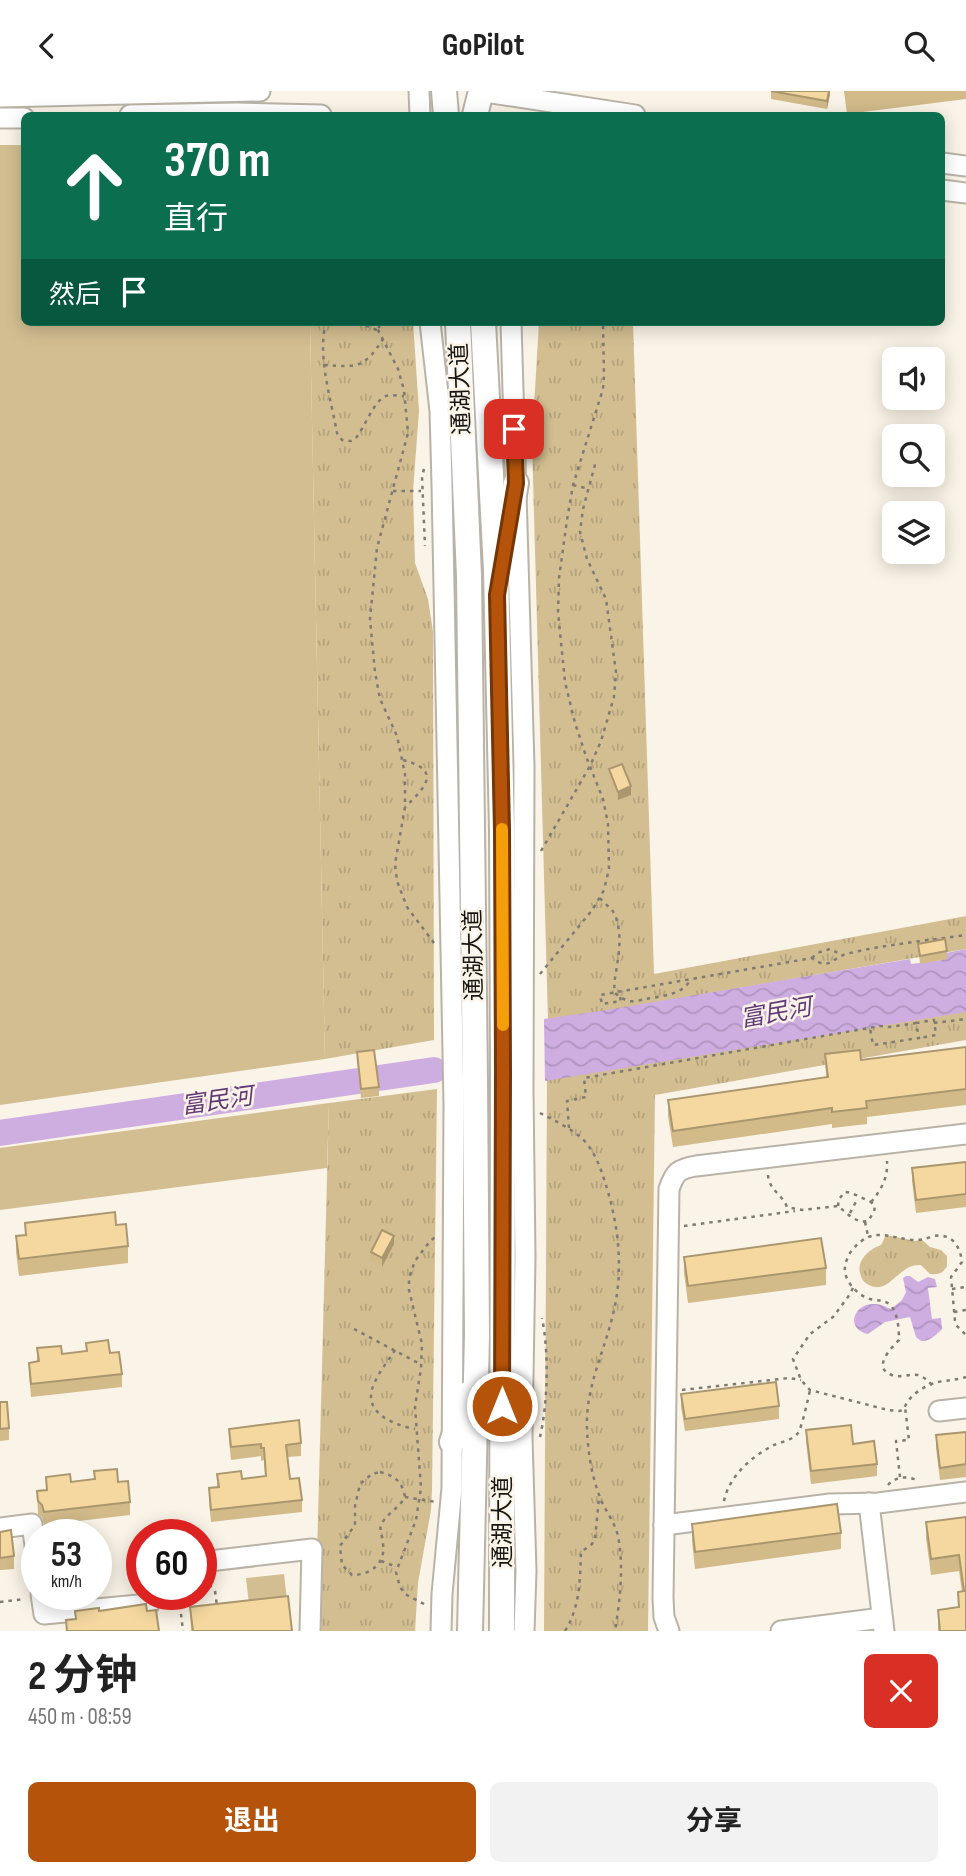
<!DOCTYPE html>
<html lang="zh">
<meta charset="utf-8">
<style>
:root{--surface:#fff;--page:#f2f2f2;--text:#222;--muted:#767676;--accent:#b45309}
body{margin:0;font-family:"Sofia Sans Condensed","Noto Sans SC",sans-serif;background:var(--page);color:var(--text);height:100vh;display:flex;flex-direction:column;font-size:26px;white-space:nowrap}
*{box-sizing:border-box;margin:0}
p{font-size:23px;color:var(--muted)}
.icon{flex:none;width:38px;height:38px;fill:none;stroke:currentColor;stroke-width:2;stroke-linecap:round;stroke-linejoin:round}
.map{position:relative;height:1540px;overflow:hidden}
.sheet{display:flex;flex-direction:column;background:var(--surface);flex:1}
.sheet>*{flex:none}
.guide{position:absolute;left:21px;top:21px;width:924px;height:214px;border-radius:10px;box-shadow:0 4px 18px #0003;background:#0b6e4f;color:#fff;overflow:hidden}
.buttons{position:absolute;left:882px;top:256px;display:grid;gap:14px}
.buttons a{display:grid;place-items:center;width:63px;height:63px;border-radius:10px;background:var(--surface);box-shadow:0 4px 18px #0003;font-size:35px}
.speed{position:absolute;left:21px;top:1428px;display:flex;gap:14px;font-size:35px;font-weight:700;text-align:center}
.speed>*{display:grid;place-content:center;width:91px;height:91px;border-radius:50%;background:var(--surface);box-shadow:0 4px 18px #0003;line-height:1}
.speed small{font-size:18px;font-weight:400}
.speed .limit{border:10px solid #d22;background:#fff;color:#111}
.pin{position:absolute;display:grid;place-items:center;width:60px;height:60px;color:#fff;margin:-30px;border-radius:14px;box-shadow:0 4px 10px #0006}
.me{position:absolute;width:77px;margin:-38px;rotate:0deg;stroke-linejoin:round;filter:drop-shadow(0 0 5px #0008)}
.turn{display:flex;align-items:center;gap:24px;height:147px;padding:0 28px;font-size:32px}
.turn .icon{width:91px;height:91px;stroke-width:2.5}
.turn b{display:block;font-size:49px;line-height:60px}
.then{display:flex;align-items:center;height:66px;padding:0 28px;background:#0003;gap:14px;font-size:26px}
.round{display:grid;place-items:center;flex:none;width:74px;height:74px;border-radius:10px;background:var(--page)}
.head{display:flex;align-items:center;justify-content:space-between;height:119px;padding:0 28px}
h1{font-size:42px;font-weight:700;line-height:52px}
.primary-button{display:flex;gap:14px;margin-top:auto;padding:14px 28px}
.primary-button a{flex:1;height:80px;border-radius:10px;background:var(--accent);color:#fff;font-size:28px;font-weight:700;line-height:80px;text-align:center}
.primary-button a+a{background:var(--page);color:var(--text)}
header{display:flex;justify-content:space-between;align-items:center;height:91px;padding:0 28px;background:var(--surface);font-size:32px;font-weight:700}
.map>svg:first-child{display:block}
.green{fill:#d3be91}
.park{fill:url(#park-tufts)}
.water{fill:url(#water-waves)}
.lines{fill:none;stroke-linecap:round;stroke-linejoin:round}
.river{stroke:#ceade1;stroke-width:26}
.minor-casing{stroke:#b9b3a7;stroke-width:23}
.major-casing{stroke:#b9b3a7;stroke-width:28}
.path{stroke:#7f7b73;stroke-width:2.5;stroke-dasharray:3.5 5;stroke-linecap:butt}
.minor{stroke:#fff;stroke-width:19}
.major{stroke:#fff;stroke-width:24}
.wall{fill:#d2ba89}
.shaded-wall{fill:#ab976f}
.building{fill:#f4d89f;stroke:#ab976f;stroke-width:2}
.route-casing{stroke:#753606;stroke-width:18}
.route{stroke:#b45309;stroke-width:12}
.slow{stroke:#f59e0b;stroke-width:12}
.labels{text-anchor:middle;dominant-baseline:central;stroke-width:5;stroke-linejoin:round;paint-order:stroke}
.street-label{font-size:23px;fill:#181612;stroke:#faf3e7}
.water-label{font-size:24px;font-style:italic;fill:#633a78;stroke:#faf3e7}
</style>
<header><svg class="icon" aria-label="back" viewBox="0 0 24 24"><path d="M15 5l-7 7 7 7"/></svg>GoPilot<svg class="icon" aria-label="search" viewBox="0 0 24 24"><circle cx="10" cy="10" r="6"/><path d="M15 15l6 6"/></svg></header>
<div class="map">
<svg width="966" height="1540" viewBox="0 0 966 1540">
<defs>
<pattern id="park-tufts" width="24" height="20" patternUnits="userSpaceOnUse" patternTransform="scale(1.75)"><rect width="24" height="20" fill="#d3be91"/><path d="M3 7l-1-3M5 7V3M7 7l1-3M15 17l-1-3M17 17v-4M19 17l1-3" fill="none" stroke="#b4a37c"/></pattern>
<pattern id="water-waves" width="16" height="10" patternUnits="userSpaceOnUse" patternTransform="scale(1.75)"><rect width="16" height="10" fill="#ceade1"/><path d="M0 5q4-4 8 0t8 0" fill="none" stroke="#b094c0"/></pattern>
</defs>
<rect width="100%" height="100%" fill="#faf3e7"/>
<g class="green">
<path d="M0 54H24V231H310L325 968 0 1014Z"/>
<path d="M329 1012 327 1077 0 1119V1057Z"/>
<path d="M284 1483 288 1517 250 1522 246 1487Z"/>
</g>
<g class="park">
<path d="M310 231H413L419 320 413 400 415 472 428 508 433 541 434 949 325 968Z"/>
<path d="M539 231H633L654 883 966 825V858L548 930 532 350Z"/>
<path d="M966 914V949L655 1004 648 1540H544L547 989Z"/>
<path d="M437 998 432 1399 431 1419 418 1492 415 1540H315L329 1012Z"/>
<path d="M886 1144 915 1150 922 1149 930 1156 941 1159 947 1165V1175C943 1182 939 1184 930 1183L921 1174C898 1172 890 1205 869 1194 864 1192 861 1187 860 1182 857 1170 867 1161 876 1156 878 1155 880 1155 881 1154 882 1153 885 1145 886 1144Z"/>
</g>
<g class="water">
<path d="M966 858V921L545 990 544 928 600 920 910 868 911 873 942 869 941 863Z"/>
<path d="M906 1185H910L918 1191 928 1186 935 1188 937 1196 928 1197 932 1228 941 1227 942 1238C936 1244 929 1251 921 1250L916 1246 910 1226 885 1231 868 1243C845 1238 853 1212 875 1213 881 1213 886 1216 891 1218L902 1209 906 1201 903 1187Z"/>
</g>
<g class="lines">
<path class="river" d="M0 1042 434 979"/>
<g class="minor-casing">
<g id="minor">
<path d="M419 0 420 24"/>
<path d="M479 0 635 24"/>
<path d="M0 6 260 0"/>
<path d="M130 24 236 22 321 24"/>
<path d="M0 27H24"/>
<path d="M942 72 966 75"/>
<path d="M942 99 966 102"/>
<path d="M430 231 440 320 442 393 454 1013 452 1397 442 1503 441 1540"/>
<path d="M511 231 524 675 523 999 525 1166 522 1346 526 1480 524 1540"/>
<path d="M939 1320 966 1317"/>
<path d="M869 1412 884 1540"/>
<path d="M664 1434 830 1413 878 1412 966 1401"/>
<path d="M0 1437 32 1433 37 1469"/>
<path d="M201 1471 312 1458 310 1540"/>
<path d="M41 1503 44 1523 149 1513 148 1503"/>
<path d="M669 1540 664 1526 663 1507 669 1098C675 1081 678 1078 696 1075L966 1043"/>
<path d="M781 1540 882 1527"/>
</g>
</g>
<g class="major-casing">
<g id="major">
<path d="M444 0 446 24"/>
<path d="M475 24 481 0"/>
<path d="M458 231 469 485 475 989 477 1244 470 1540"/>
<path d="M483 231 496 479 502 739 503 981 502 1540"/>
<path d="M505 455 516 392"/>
<path d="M452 1351 468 1303"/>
</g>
</g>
<g class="path">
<path d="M326 231C317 265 331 308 337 342L342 349 351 350 355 348C365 337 373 310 386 305 391 303 399 305 404 305"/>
<path d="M358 231 379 240V231"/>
<path d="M374 231 398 278 404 299 408 342 377 457 370 528 375 581 380 608 397 645 405 683V716L395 773 397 790 407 816 434 852"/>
<path d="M324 274C357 276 364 278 383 248"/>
<path d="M424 378 422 386 425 455"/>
<path d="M573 394 589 398"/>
<path d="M393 400H421"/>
<path d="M403 669C442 679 426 696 405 716"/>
<path d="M541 760 590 675 601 650 614 606 616 581 606 508 587 468 580 441 583 418 596 370"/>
<path d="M600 807C603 811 608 815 612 819 622 833 620 858 617 874 616 884 613 891 615 902 619 905 624 909 629 910 634 911 641 909 646 908 661 905 683 904 690 889"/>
<path d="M812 867 817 862 830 858 842 864"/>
<path d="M540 883 593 818 604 799 609 778 608 733 603 708 587 668 575 632 565 591 558 521 559 487 567 429 573 394 603 298 604 285 603 231"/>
<path d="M620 906 621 910 602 913 600 904 812 867C829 880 832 867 846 863 886 853 926 850 966 844"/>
<path d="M916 932 934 929 936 944 920 947"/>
<path d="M934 932 966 928"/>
<path d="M540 1022C557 1031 576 1039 588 1054 596 1065 600 1076 604 1088 618 1130 624 1176 614 1219 605 1260 585 1296 587 1338 588 1363 592 1388 602 1411 607 1422 615 1432 618 1445 624 1476 620 1509 615 1540"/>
<path d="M569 1037 567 1010 586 1006 584 987 880 935 889 936 916 932 919 947 873 954 870 937"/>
<path d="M768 1084C769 1099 782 1103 787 1116L802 1119 838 1115C847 1122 856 1133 868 1130L874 1121 875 1115 871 1111"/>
<path d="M871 1111C882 1098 888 1086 887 1070"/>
<path d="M838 1115 839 1108 845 1101C853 1101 863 1108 871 1111"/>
<path d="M850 1122 858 1107"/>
<path d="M865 1131 868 1145"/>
<path d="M684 1135 795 1120"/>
<path d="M853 1197 848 1206 833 1226 810 1243 793 1268 801 1289 810 1299 888 1319 900 1320 904 1318C908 1305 925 1294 938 1291 948 1289 957 1289 966 1286"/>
<path d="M952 1198 966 1196"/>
<path d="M954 1221 966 1219"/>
<path d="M354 1238 422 1274"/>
<path d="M395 1259C388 1270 379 1281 374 1293 361 1321 393 1334 415 1338"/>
<path d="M932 1294C927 1289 924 1286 918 1284 910 1283 902 1286 895 1285 870 1279 890 1258 899 1249 899 1239 898 1221 890 1214 884 1208 877 1210 870 1208 858 1205 843 1189 845 1176 846 1169 849 1162 854 1157 873 1135 889 1147 913 1149 921 1150 927 1147 934 1145 952 1142 960 1155 962 1171L951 1186 955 1230 956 1234 966 1244"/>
<path d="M682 1299 789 1287 801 1289"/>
<path d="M540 1346C548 1311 549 1261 542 1227"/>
<path d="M380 1381C395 1385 402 1390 405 1406 399 1417 388 1422 382 1432 378 1439 383 1446 383 1453 386 1473 370 1484 352 1484L342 1474 340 1455 355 1434V1415L360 1393 372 1383Z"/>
<path d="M900 1386 896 1350 909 1349 905 1316"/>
<path d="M888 1394C896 1385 907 1385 917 1389"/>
<path d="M405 1406 436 1411"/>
<path d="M724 1410C729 1385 752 1365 774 1354 781 1351 793 1349 798 1342 802 1336 808 1308 810 1299"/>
<path d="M381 1470 397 1476"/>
<path d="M201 1494 208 1493 215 1500 217 1515"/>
<path d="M168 1503V1508L192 1505 191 1503"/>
<path d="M179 1506 183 1540"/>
<path d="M0 1511 24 1508"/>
<path d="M424 1513 405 1503 400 1496 396 1481 416 1429 421 1397 415 1316 421 1277 422 1253 409 1199V1187L415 1170 430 1150 438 1144"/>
<path d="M565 1540C580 1516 580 1489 581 1461L592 1453 595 1448 599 1407"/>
</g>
<use href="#minor" class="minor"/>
<use href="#major" class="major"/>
</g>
<g class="wall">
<path d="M771 0H830L827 18 771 8Z"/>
<path d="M844 0H966V8L847 23Z"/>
<path d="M609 678 631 704 618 709 609 686Z"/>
<path d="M918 853 947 860V868L920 873Z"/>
<path d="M966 956V1014L867 1026V1033L832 1037V1033L673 1056 668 1025V1009L826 987 825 963 861 969Z"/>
<path d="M357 961 379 996V1005L361 1007 357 970Z"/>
<path d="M966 1071V1116L916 1122 912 1090V1077Z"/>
<path d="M25 1132 116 1134 128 1155V1172L19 1185 16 1161V1145L25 1144Z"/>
<path d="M394 1153 382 1176 371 1170V1161Z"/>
<path d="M684 1166 826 1177V1194L688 1212 684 1182Z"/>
<path d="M86 1252 110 1262 122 1283V1296L31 1306 29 1284V1272L37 1271V1257L62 1263 86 1260Z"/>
<path d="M681 1303 779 1315V1328L685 1340 681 1316Z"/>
<path d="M0 1311 9 1337V1349L0 1350Z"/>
<path d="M229 1338 301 1352V1365L287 1366 290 1388 302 1409V1421L211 1431 209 1410V1397L217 1396V1383L242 1388 265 1385 264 1369 261 1370V1365L231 1369 229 1350Z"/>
<path d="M806 1339 853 1353 877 1373V1385L811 1393 806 1351Z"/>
<path d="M966 1341V1386L940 1389 936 1357V1344Z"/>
<path d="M94 1380 118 1391 130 1411V1424L44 1434 42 1426 38 1423 37 1400 46 1399V1386L71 1391 94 1388Z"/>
<path d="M966 1426V1540H938V1519L958 1516V1501H962L959 1480 931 1484 926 1447V1431Z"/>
<path d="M692 1433 841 1442V1458L695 1478 692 1450Z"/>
<path d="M0 1441 14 1465V1478L0 1479Z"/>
<path d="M190 1516 292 1540H191Z"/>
</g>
<g class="shaded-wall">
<path d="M829 0 830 4 827 18V10Z"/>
<path d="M631 695V704L618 709V701Z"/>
<path d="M394 1145V1153L382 1176V1167Z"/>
</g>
<g class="building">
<path d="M771 0H829L827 10Z"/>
<path d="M622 673 631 695 618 701 609 678Z"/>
<path d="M945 848 947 860 920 865 918 853Z"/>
<path d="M966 956V998L866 1010 867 1017 832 1021V1017L673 1040 668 1009 828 986 825 963 860 959 861 969Z"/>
<path d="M374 959 379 996 361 998 357 961Z"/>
<path d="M966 1071V1103L916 1109 912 1077Z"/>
<path d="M115 1121 116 1134 126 1133 128 1155 19 1168 16 1145 26 1144 25 1132Z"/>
<path d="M382 1139 394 1145 382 1167 371 1161Z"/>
<path d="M821 1147 826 1177 688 1195 684 1166Z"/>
<path d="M108 1249 110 1262 119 1261 122 1283 31 1293 29 1272 39 1270 37 1257 61 1255 62 1263 87 1260 86 1252Z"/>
<path d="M776 1291 779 1315 685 1328 681 1303Z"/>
<path d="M0 1311H7L9 1337 0 1338Z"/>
<path d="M299 1329 301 1352 286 1354 290 1388 299 1387 302 1409 211 1419 209 1397 219 1396 217 1383 241 1380 242 1388 266 1385 264 1357H261V1353L231 1356 229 1338Z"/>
<path d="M851 1334 853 1353 874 1350 877 1373 811 1380 806 1339Z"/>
<path d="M966 1341V1373L940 1377 936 1344Z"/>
<path d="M117 1378 118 1391 128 1390 130 1411 44 1421 42 1414 38 1410 37 1400 47 1399 46 1386 70 1383 71 1391 95 1388 94 1380Z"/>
<path d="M837 1413 841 1442 695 1461 692 1433Z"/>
<path d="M966 1426V1540H940L938 1519 959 1516 958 1501 964 1500 959 1464 931 1468 926 1431Z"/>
<path d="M11 1439 14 1465 0 1467V1441Z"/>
<path d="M288 1505 292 1540H193L190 1516Z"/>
<path d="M146 1513 147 1520 156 1519 159 1540H67L66 1529 76 1528 75 1520 99 1517V1520Z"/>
</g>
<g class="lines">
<g class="route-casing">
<path id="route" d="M502 1315 503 981 502 739 497 504 516 392 514 338"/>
</g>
<use href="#route" class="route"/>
<path class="slow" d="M502 738 503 934"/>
</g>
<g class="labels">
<g class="street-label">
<text transform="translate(461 298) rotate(-92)">通湖大道</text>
<text transform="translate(474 864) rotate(-91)">通湖大道</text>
<text transform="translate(503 1431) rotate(-90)">通湖大道</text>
</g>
<g class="water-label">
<text transform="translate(776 922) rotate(-10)">富民河</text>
<text transform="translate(217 1010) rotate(-8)">富民河</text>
</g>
</g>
</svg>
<div class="buttons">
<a><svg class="icon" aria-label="sound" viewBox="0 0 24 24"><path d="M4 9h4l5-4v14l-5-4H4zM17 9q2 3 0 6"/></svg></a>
<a><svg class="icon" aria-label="search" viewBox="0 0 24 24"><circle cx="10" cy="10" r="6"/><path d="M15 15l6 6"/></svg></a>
<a><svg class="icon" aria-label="layers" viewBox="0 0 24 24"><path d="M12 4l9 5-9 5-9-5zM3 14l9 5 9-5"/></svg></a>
</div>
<div class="speed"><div>53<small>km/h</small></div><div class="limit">60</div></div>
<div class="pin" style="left:514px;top:338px;background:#d93025"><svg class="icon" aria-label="arrive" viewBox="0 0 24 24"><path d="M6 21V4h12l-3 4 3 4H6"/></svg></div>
<svg class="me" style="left:502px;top:1315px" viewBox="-20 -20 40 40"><circle r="17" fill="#b45309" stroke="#fff" stroke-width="3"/><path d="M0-11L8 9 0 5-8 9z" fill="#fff"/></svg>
<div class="guide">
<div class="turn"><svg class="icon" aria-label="ahead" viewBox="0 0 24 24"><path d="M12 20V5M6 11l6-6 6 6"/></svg><div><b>370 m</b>直行</div></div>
<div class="then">然后<svg class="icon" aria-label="arrive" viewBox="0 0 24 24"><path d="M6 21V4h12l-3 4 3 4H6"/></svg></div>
</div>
</div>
<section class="sheet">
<div class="head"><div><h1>2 分钟</h1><p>450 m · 08:59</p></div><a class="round" style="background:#d93025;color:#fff"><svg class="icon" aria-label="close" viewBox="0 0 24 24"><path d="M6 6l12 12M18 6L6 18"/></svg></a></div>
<div class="primary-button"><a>退出</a><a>分享</a></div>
</section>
